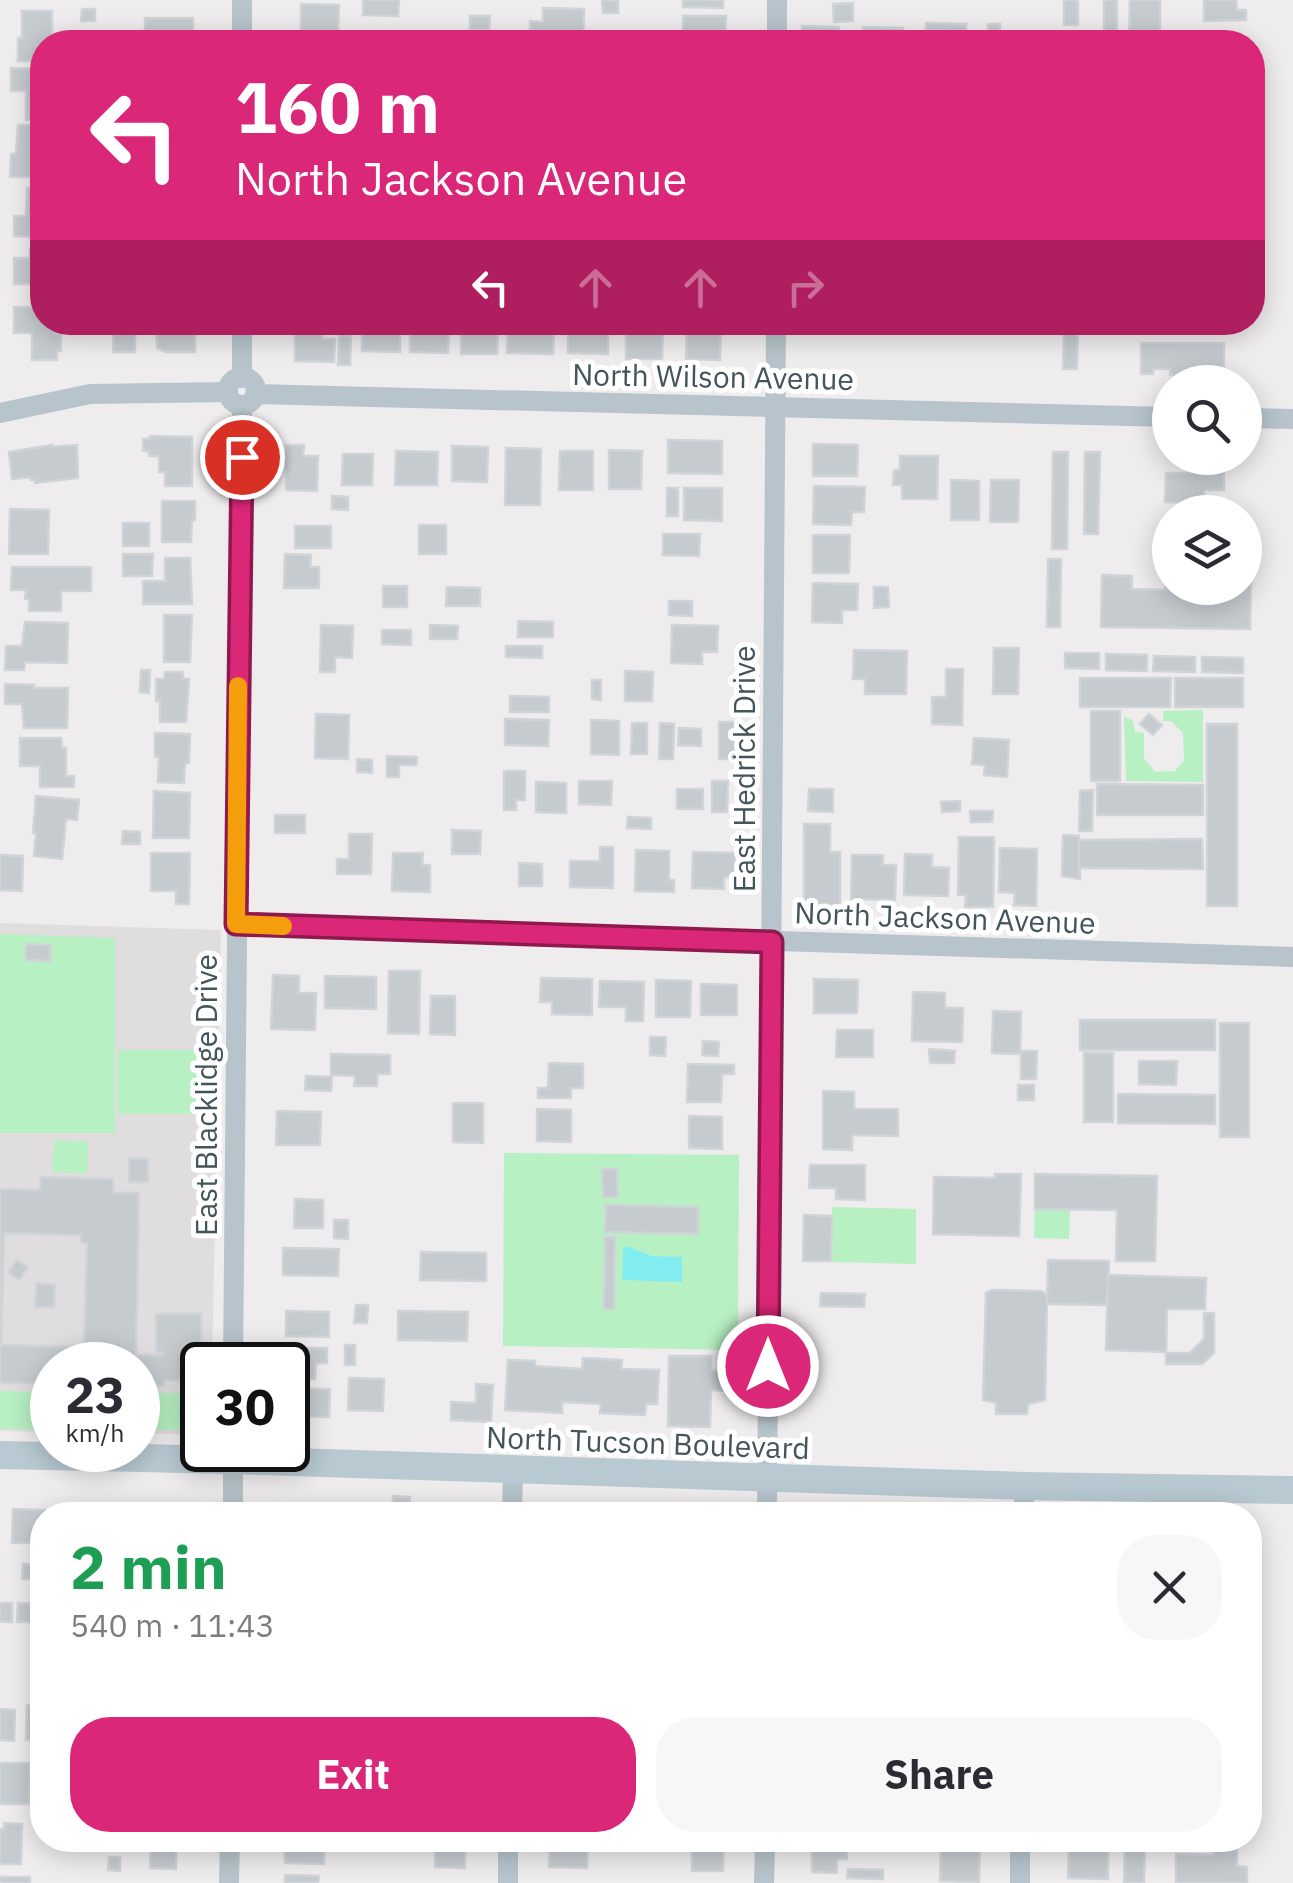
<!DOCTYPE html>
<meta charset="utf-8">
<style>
:root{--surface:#fff;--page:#f7f7f7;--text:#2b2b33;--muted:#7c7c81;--accent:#db2777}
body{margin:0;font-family:"IBM Plex Sans",sans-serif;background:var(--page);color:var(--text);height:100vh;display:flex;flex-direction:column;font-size:38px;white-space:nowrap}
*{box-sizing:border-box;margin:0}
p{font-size:32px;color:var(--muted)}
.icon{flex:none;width:55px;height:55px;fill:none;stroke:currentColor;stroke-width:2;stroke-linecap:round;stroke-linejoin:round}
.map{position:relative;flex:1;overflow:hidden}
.drawer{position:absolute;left:30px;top:1502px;width:1232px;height:350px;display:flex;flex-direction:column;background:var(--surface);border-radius:40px;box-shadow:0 5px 25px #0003}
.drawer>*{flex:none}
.guide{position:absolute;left:30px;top:30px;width:1235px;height:305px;border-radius:40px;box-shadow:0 5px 25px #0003;background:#db2777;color:#fff;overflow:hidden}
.fabs{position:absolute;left:1152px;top:365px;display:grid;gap:20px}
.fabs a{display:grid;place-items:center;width:110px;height:110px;border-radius:50%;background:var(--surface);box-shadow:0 5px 25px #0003;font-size:50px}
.speed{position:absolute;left:30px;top:1342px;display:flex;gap:20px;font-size:50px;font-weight:700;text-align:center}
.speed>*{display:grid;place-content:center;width:130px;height:130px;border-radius:50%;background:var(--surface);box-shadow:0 5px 25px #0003;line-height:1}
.speed small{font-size:25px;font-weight:400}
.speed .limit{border:5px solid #111;border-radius:15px;background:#fff;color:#111}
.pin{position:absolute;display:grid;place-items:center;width:85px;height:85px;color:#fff;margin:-42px;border:5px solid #fff;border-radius:50%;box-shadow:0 2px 10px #0007}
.me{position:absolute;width:110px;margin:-55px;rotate:0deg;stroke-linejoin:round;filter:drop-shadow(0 0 8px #0008)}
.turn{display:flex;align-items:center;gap:35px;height:210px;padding:0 40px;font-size:45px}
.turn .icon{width:130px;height:130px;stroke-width:2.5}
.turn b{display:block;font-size:70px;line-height:85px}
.lanes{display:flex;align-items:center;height:95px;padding:0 40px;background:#0003;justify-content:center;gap:50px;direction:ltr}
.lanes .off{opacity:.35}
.round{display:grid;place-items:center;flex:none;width:105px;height:105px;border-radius:40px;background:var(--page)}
.headline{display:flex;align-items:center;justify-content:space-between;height:170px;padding:0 40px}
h1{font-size:60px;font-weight:700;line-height:75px;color:#1e9e55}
.action{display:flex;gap:20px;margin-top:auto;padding:20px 40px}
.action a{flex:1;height:115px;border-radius:40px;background:var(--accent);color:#fff;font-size:40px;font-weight:700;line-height:115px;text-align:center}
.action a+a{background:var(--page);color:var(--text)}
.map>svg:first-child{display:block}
.education{fill:#e0dddf}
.green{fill:#b7f0c3}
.water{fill:#82edf0}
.building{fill:#c6cbd0;stroke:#d0d4d9;stroke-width:2.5;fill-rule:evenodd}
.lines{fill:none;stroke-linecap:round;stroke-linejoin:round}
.street{stroke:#b7c4cb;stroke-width:20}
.secondary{stroke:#b8c9d2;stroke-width:28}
.route-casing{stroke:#8e194d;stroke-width:25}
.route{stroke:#db2777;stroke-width:18}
.slow{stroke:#f59e0b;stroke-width:18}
.labels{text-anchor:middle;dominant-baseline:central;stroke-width:10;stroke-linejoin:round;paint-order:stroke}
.street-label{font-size:30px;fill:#44545b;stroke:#fff}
</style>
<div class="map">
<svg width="1293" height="1883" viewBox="0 0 1293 1883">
<rect width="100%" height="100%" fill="#efeced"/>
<path class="education" d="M0 923 221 930 212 1365H202V1435L138 1433V1365H52V1432L0 1431Z"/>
<g class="green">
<path d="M1203 710V782L1126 781 1124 716 1133 721 1135 732 1144 733V758L1155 772 1175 771 1184 760 1183 733 1171 721H1163V711Z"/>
<path d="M0 934 115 938V1133H0Z"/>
<rect x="118" y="1050" width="80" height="64"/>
<path d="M54 1140 88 1142 87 1174 52 1172Z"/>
<path d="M504 1153 739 1155 738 1350 503 1346Z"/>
<path d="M832 1207 916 1209V1264L831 1262Z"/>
<path d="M1035 1209 1070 1210 1069 1239 1034 1238Z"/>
<path d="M182 1384H202V1430H138V1393H181Z"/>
<path d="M0 1391 52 1392V1429H0Z"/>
</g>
<path class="water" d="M626 1246 652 1256 682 1257V1282L622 1280 623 1249Z"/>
<g class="building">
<path d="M363 0H399L398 16 363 15Z"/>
<path d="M602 0 618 1V13H603Z"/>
<path d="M683 0H723V8L683 7Z"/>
<rect x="1064" y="0" width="14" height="25"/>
<rect x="1104" y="0" width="13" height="42"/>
<path d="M1130 0H1160V42H1129Z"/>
<path d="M1204 0H1236L1237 10H1246V20L1204 21Z"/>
<path d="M853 3V21L834 22 833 4Z"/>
<path d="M301 4 339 5 338 32H301Z"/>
<path d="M543 8 584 9 583 42H530V21L543 22Z"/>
<path d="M82 9H95V21H81Z"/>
<path d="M22 11H52V42H42V61H18V38H22Z"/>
<path d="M470 16H490L489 30H470Z"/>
<path d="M683 16H726L725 42H683Z"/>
<path d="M145 18H193V39H191V42H145Z"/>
<path d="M926 23 966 24V42H926Z"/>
<path d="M988 24H1000V35L1041 36 1040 42H987Z"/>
<path d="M802 26 839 27V42H801Z"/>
<path d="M863 27 903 28V42H863Z"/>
<path d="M11 68 42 69V120H26V91H11Z"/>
<path d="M18 125H33V133H42V177H10L11 154H16Z"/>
<path d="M27 188H42V237L14 236V216H26Z"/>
<path d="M30 249H42V284H14V258H30Z"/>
<path d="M14 307H42V322H54V334H61V351L57 350V360H32V333H14Z"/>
<path d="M163 322H195V352H166L157 348 156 326H163Z"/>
<path d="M362 322H400V352L362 351Z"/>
<path d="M410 322H435V325H449L448 353 410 352Z"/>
<path d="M461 322H498L497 354H461Z"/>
<path d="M582 322H608V354L568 353V327L582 328Z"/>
<path d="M638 322H663L662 359H626V328H638Z"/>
<path d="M1064 322H1078L1077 369H1063Z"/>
<rect x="1119" y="322" width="42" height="11"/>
<rect x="1204" y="322" width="32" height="9"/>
<path d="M508 325 554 326 553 354 507 353Z"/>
<path d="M114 326H135V352H113Z"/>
<path d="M295 327H322V339H335L334 362 295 361Z"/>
<path d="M687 327 721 328 720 360 686 359Z"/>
<path d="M339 336H351L350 365H338Z"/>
<path d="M1141 343H1224V374H1212V369H1195L1196 375H1170V369H1153V374H1141Z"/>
<path d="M150 436 192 437V486H165V472H159V456H149V451H143V439H150Z"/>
<path d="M668 440 722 441V474L668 473Z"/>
<path d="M813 444 858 445 857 476H813Z"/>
<path d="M52 445V447L77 445 78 478 35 483V480H31L30 477 12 479 9 452Z"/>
<path d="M286 445H304L303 456H318L317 491 286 490Z"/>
<path d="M452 446 488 447 487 482 452 481Z"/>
<path d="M506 448 541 449 540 505H505Z"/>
<path d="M609 450 642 451 641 489H609Z"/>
<path d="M396 451 438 452 437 485H395Z"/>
<path d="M560 451H593V490H559Z"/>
<path d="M1053 452H1068L1067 549H1052Z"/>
<path d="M1085 452H1100L1098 534H1084Z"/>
<path d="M343 454H373L372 485H342Z"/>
<path d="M900 456H938L937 499H902V485H893L894 470H900Z"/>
<path d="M1191 459H1224V490H1204V503L1165 502 1166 473H1191Z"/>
<path d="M951 480 979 481V520H951Z"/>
<path d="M991 480H1019L1018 522H990Z"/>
<path d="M814 486 865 487 864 512H852L851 525 813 524Z"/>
<rect x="667" y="488" width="11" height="28"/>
<path d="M684 488H722V521L684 520Z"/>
<path d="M332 496 348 497V510L332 509Z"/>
<path d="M162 501H195V520H192L191 542H162Z"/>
<path d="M10 509 49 510 48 554H9Z"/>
<rect x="123" y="523" width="26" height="23"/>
<rect x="419" y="525" width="27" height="29"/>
<rect x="295" y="526" width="36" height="22"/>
<path d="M663 534H700L699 556 663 555Z"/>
<path d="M813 535H850L849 573H813Z"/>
<path d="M123 554H153L152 576H123Z"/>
<path d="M285 554 311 555 310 567H319V588H284Z"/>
<path d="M165 558H190L192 604H143V581H165Z"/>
<path d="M1048 559H1061L1060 627H1047Z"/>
<path d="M12 567H91V591H61V611H29V599H25L26 590H11Z"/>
<path d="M1102 575 1132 576V589L1165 590 1166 579H1170V588L1219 590V588H1245V578H1251L1250 629 1101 627Z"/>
<path d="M813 583 858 584 857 610H842V623L812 622Z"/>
<rect x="383" y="586" width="24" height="21"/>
<path d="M447 587 480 588V606H446Z"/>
<path d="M874 587H888L889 607 874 608Z"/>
<path d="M669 601H692V616L669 615Z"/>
<path d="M164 615H192L190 662H164Z"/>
<path d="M518 621 553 622V637H518Z"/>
<path d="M25 622 68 623 67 663 25 662 24 670H5L6 646H22Z"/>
<path d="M321 625 353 626 352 658 335 657V672H320Z"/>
<path d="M430 625 458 626 457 639H430Z"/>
<path d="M672 625 718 626 717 652H702V664L671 663Z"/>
<path d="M382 630H411V645L382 644Z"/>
<path d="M506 646H542V658L506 657Z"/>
<path d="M994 648H1019L1018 694H993Z"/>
<path d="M854 650 907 651 906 694H865V679H853Z"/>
<path d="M1065 653H1099V669L1065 668Z"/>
<path d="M1106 654 1147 655V671L1106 670Z"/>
<path d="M1154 656 1195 657V672L1153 671Z"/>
<path d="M1202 657 1243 658V673L1202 672Z"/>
<path d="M946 669H963L962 725 932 724V697H946Z"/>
<path d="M141 670H150L149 693 140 692Z"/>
<path d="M625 671 653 672 652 701H625Z"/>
<path d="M165 672H183V679H189L186 722H160V701H156V679H164Z"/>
<path d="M1080 678H1171L1170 707H1080Z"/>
<rect x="1175" y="678" width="68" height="29"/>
<path d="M592 680H601V700L592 699Z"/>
<path d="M5 684 34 685V688H68L67 728H24L22 704H5Z"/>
<path d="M510 696 549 697V712H510Z"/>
<rect x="1091" y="711" width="29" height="70"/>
<path d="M316 714 349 715 348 759 315 758Z"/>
<path d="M1149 714 1162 725 1153 735 1140 724Z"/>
<path d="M505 719 549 720 548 746 505 745Z"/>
<path d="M591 720 619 721V755L591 754Z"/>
<rect x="719" y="722" width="18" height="37"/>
<path d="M632 723H647V754H631Z"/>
<path d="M660 723 674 724 673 759H659Z"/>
<rect x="1207" y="724" width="30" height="182"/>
<path d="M679 728 701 729V746L678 745Z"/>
<path d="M155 733 190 734 189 763H185L184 783 158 782 159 757H155Z"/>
<path d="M20 738H61L62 748H66V776H74V787H40V766H20Z"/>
<path d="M974 738 1009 740 1007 777 984 775 985 765 972 764Z"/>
<path d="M387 756 417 757 416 765H399V777H387Z"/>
<path d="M357 759 372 760V773L357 772Z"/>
<path d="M504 771H525V800H516V810H504Z"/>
<path d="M579 781H612L611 805 579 804Z"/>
<path d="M712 781H728L727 812H712Z"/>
<path d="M536 782 566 783V813L536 812Z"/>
<path d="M1097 784 1203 785V815H1097Z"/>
<rect x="677" y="789" width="26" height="20"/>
<path d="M809 789H833V812L808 811Z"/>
<path d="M1093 790 1092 831H1079L1080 791Z"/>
<path d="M154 791 190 793 189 838H153Z"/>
<path d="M36 796 79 800 77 820 66 819 62 859 34 856 36 833H33Z"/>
<path d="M960 801V811L942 812 941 802Z"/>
<path d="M970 811H993L992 822H971Z"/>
<rect x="275" y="815" width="30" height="18"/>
<path d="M628 817 651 818V829L627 828Z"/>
<path d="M804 824H830V852H840V906H804Z"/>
<path d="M452 830 481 831 480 854H452Z"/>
<path d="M123 831 140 832V844H122Z"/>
<path d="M349 834H372L371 874H337V859H349Z"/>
<path d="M1063 835 1079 836 1080 879 1062 876Z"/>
<path d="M959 837H994L993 907H965L966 895H958Z"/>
<path d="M1202 839 1203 869 1079 868V840Z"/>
<path d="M600 847H613V888L570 887V861H600Z"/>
<path d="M1000 848 1037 849 1036 906 1014 905 1015 893 999 892Z"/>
<path d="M636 850 669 851V880H674V892L635 891Z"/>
<path d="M693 852 735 853V877H724V889L692 888Z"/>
<path d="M151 853H190L189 904H176V891H151Z"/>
<path d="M393 853H423L422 865H430V892L392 891Z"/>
<path d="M905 854 932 855V867L949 868 948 896 904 895Z"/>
<path d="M0 855 23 856 22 891 0 890Z"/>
<path d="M852 855H883V865H896L895 900 851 899Z"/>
<path d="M519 863 542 864V886H519Z"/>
<path d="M26 944 50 945V961L26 960Z"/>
<path d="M389 971H420L419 1034 388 1033Z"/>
<path d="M273 975 299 976V993H316L315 1030 271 1029Z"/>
<path d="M325 976 376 977V1009L325 1008Z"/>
<path d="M541 978 592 979V1015L552 1014V1002H540Z"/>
<path d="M814 979 858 980 857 1013H814Z"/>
<path d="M656 980 691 981 690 1017H656Z"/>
<path d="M600 981 644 982 643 1021H626V1007H599Z"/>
<path d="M701 984 737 985V1015H701Z"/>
<path d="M913 992 945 993V1008H963L962 1042 912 1041Z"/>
<path d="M431 996H455V1035L430 1034Z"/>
<path d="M993 1011 1021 1012 1020 1051H1037L1036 1079H1021V1054L992 1053Z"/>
<rect x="1080" y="1020" width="135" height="30"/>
<rect x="1220" y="1023" width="29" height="114"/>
<path d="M837 1030H873V1057H836Z"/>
<path d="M650 1037H666L665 1056 650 1055Z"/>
<path d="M703 1041 719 1042 718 1056 702 1055Z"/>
<path d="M929 1049 955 1051 954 1063H930Z"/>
<rect x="1084" y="1053" width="29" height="69"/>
<path d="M331 1054 390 1055V1074H377V1086H354L355 1076 331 1075Z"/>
<path d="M1139 1061H1177L1176 1085 1139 1084Z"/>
<path d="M549 1063 583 1064V1088H571V1098H538V1088H548Z"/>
<path d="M688 1064 734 1065V1074H722L721 1102H687Z"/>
<path d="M306 1076 332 1077 331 1091 305 1090Z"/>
<rect x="1018" y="1085" width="16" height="15"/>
<path d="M823 1091 854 1092V1109H898V1136L852 1135V1150L823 1149Z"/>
<path d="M1118 1094 1215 1095V1124L1118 1123Z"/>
<path d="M453 1103H483V1143L453 1142Z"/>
<path d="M537 1109 571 1110V1142L537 1141Z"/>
<path d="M277 1111 321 1112 320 1145H276Z"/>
<path d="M689 1116 722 1117V1149L689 1148Z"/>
<path d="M129 1158 148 1159V1182H129Z"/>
<path d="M810 1165H865V1200L836 1199V1188H809Z"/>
<path d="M602 1169H617L618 1197H603Z"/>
<path d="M995 1174H1021L1019 1236 933 1234 934 1177 995 1178Z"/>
<path d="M1035 1174 1157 1176 1155 1261H1116L1117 1210 1035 1209Z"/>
<path d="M41 1177 113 1179V1193H139L136 1355H162V1352H156V1314H201V1353H183L182 1356H185V1368H181V1381L164 1380V1386H138V1365H52V1383H0V1189L40 1190ZM4 1233 81 1235V1243H87L84 1347 1 1345Z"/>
<path d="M295 1199 323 1200V1228H294Z"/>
<path d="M606 1205 698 1207V1234L605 1232Z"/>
<path d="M804 1215 832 1216 831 1261H803Z"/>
<path d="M334 1220H348V1239L334 1238Z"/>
<path d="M605 1237H615L614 1309H604Z"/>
<path d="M283 1248 339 1249 338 1276 283 1275Z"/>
<path d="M421 1252 486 1253V1281L420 1280Z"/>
<path d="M17 1260 28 1268 19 1280 8 1272Z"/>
<path d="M1048 1260 1109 1261 1108 1305 1047 1304Z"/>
<path d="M1108 1275 1206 1278 1205 1309H1167L1166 1352 1106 1350Z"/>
<path d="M37 1283 55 1285 54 1307H35Z"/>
<path d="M992 1290 1041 1291 1047 1295 1045 1400 1028 1404 1027 1414H996V1403L983 1400 986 1293Z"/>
<path d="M821 1293 865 1294 864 1307 820 1306Z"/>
<path d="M356 1305H368L367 1323H354Z"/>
<path d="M286 1311 329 1312V1337L286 1336Z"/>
<path d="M398 1311 468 1312 467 1341 398 1340Z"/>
<path d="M1204 1313H1214V1353L1202 1364H1166V1353H1190L1204 1339Z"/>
<rect x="345" y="1345" width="10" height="20"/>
<path d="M291 1348H327V1363H316L315 1379 290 1378Z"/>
<path d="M669 1356H711V1371H726V1391L711 1390 710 1427 668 1426Z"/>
<path d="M583 1358 622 1360 621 1369 659 1370 657 1404H646L645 1415 600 1413 601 1404 562 1402V1413L505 1410 508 1360 535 1361V1366L582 1369Z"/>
<path d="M349 1378 384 1379 383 1411 348 1410Z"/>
<path d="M476 1384 493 1385 491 1422 451 1420V1402L476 1403Z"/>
<path d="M291 1389H330L329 1417 290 1416Z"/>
<path d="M393 1496 410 1497 409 1515H392Z"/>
<path d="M144 1505 172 1506 176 1510V1515H123V1508H143Z"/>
<rect x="289" y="1506" width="22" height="9"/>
<path d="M317 1506 339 1507 338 1515H316Z"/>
<rect x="344" y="1507" width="20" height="8"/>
<path d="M13 1509 65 1511V1515H42V1543H12Z"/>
<path d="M427 1509 468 1510V1515H427Z"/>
<path d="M555 1509 587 1510V1515H555Z"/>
<path d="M23 1564 37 1565V1579H22Z"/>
<rect x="0" y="1603" width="12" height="19"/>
<path d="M18 1603 41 1604V1622H17Z"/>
<path d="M1250 1686H1260V1713H1250V1717Z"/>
<path d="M27 1705 42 1706V1740H26Z"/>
<path d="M0 1709 15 1710 14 1741 0 1740Z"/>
<path d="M1250 1744H1256L1255 1803H1250Z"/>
<path d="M0 1763H30L29 1804H0Z"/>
<path d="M4 1823 22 1824 21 1864H0V1829H4Z"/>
<path d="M151 1840H176V1869L150 1868Z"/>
<path d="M285 1840H324V1864L285 1863Z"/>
<path d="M435 1840H465V1868L435 1867Z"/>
<path d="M550 1840 588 1842 587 1868 549 1867Z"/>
<path d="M692 1840H724L723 1871H692Z"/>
<path d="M812 1840 847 1842V1859H837V1873L812 1872Z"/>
<path d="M941 1840 980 1841 979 1882 940 1881Z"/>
<path d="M1125 1840H1145L1144 1883H1124Z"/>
<path d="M1214 1844 1237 1848V1866L1247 1867V1883H1176V1854L1214 1855Z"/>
<path d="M1069 1845 1108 1846V1879L1068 1878Z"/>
<path d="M109 1857H120V1871L108 1870Z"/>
<path d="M848 1869 883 1870V1879L847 1878Z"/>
<path d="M285 1875 319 1876 318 1883H285Z"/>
<rect x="0" y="1877" width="30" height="6"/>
</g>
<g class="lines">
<g class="street">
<path d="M777 0V42"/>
<path d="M242 42V0"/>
<path d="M242 322V378"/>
<circle cx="242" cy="391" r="14"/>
<path d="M255 394 1170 417"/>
<path d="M0 413 90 394 228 392"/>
<path d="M1245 418 1293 419"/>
<path d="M236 924 1293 957"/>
<path d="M233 1365 242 405"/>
<path d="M233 1515V1450"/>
<path d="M512 1515 513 1469"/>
<path d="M767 1515 776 322"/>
<path d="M1024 1515V1486"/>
<path d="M229 1883 230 1840"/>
<path d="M508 1883V1840"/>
<path d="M764 1883 765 1840"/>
<path d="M1020 1883V1840"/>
</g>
<path class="secondary" d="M0 1455 233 1460 1024 1486 1293 1490"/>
</g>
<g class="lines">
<g class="route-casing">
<path id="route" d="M242 457 236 924 772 942 768 1366"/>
</g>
<use href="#route" class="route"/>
<path class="slow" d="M238 686 236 924 283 926"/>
</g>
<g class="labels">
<g class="street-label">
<text transform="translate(713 376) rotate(1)">North Wilson Avenue</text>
<text transform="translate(743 769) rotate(-90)">East Hedrick Drive</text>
<text transform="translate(945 917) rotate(2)">North Jackson Avenue</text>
<text transform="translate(205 1095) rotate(-90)">East Blacklidge Drive</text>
<text transform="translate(648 1442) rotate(2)">North Tucson Boulevard</text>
</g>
</g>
</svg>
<div class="fabs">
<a><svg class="icon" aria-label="search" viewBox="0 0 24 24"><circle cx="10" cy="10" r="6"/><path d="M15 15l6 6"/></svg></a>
<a><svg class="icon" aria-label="layers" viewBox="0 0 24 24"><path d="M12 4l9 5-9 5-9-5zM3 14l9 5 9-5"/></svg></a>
</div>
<div class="speed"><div>23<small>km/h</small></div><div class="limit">30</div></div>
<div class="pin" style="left:242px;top:457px;background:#d93025"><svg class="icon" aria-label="arrive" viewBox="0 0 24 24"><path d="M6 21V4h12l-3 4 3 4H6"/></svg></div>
<svg class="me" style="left:768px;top:1366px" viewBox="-20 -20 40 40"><circle r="17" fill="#db2777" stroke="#fff" stroke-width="3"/><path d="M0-11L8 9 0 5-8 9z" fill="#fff"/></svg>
<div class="guide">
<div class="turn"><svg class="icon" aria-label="left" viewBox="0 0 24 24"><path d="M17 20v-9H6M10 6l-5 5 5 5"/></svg><div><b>160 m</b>North Jackson Avenue</div></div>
<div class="lanes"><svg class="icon" aria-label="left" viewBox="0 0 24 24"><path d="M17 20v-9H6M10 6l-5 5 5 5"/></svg><svg class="icon off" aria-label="ahead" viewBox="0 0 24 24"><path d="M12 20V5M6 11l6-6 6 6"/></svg><svg class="icon off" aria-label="ahead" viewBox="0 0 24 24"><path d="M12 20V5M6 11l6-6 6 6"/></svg><svg class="icon off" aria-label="right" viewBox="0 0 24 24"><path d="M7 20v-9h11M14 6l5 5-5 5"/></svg></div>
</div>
<section class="drawer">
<div class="headline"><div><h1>2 min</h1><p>540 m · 11:43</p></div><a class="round"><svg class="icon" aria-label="close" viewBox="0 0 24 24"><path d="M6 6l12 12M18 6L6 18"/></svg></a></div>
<div class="action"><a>Exit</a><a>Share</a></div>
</section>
</div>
